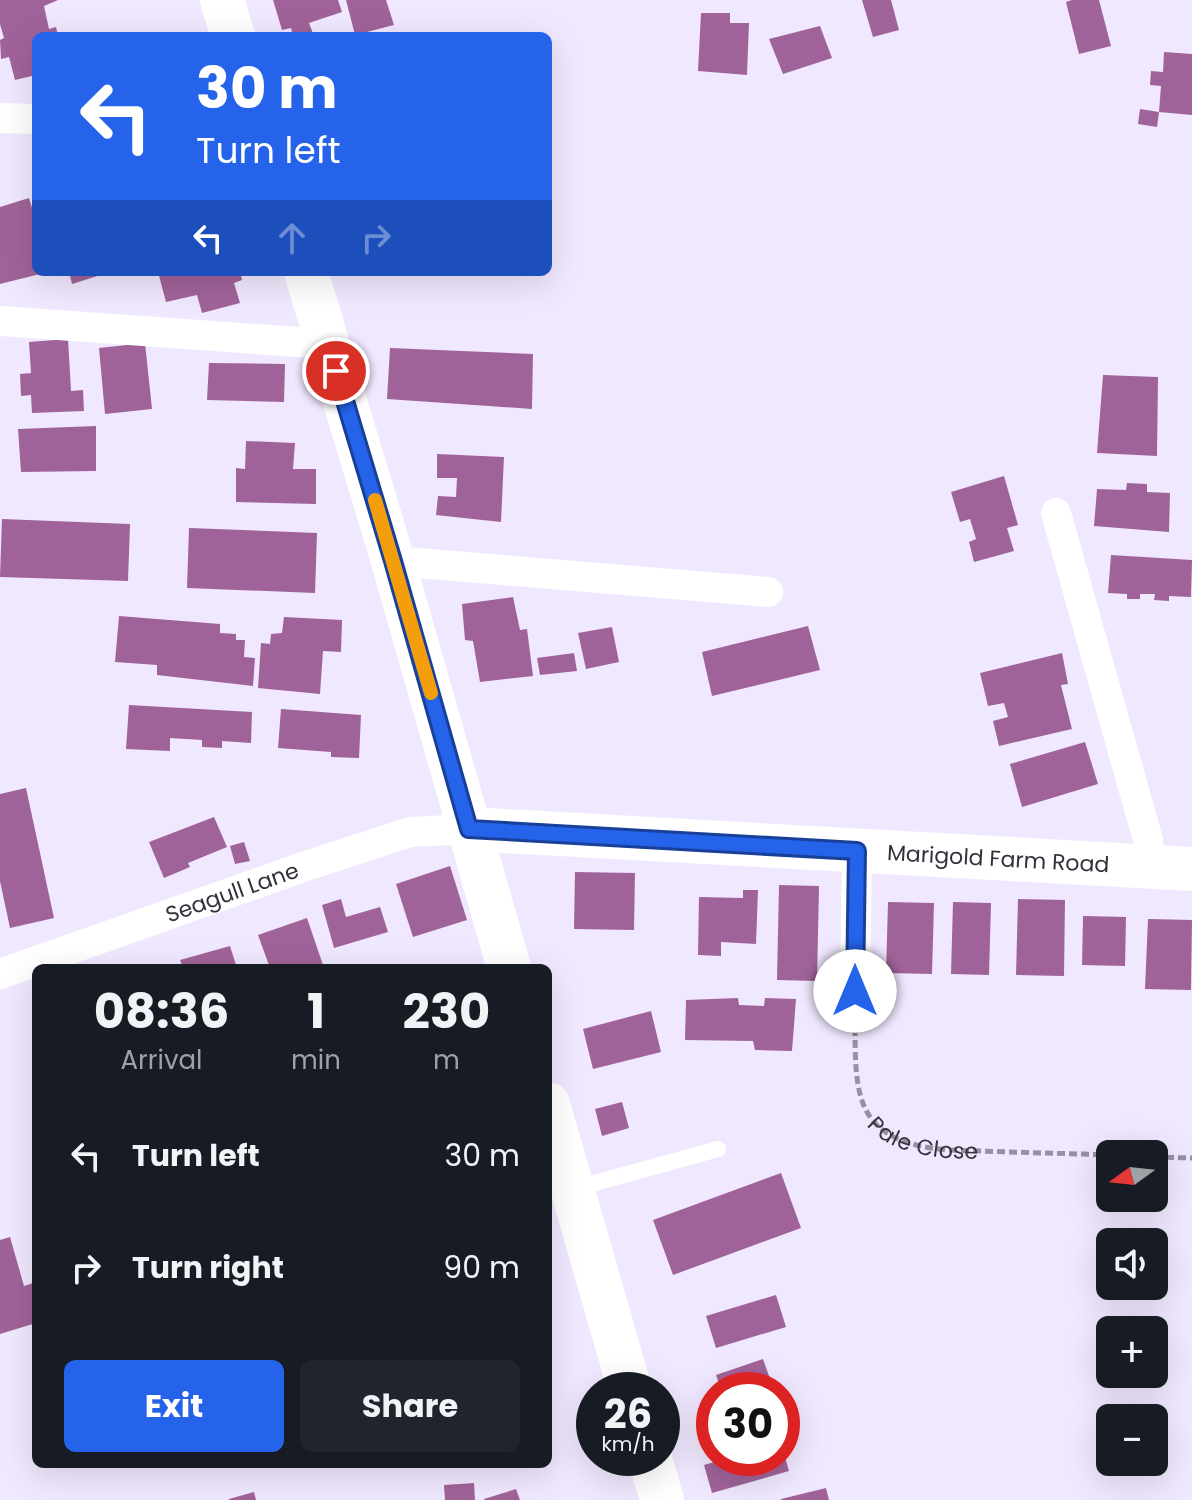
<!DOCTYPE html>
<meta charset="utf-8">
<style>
:root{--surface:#171b24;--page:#20242c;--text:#f1f3f6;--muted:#9ea1a6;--accent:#2563eb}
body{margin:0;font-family:Poppins,sans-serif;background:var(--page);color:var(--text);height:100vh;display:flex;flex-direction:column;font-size:30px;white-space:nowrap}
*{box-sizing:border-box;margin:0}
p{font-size:26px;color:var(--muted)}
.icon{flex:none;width:44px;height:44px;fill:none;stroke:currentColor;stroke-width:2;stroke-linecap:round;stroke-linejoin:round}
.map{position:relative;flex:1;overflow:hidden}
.side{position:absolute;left:32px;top:964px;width:520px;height:504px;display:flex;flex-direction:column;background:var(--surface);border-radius:12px;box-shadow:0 8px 32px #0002}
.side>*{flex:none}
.guide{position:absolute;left:32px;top:32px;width:520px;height:244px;border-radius:12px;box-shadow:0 8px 32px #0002;background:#2563eb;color:#fff;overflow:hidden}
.needle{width:52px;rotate:255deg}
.controls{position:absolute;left:1096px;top:1140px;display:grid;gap:16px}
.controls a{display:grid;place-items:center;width:72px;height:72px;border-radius:12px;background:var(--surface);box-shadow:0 8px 32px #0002;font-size:40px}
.speed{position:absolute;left:576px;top:1372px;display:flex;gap:16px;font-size:40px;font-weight:700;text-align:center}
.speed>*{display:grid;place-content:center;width:104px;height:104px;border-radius:50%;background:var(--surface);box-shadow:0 8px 32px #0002;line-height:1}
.speed small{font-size:20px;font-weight:400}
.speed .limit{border:12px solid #d22;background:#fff;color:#111}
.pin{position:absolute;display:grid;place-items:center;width:68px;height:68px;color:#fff;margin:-34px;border:4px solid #fff;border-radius:50%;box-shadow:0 2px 8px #0007}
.me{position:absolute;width:88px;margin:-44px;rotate:0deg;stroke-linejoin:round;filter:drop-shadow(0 0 6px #0008)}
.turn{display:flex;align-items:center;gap:28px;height:168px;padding:0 32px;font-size:36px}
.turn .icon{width:104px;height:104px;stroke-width:2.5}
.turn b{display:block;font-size:56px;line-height:68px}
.lanes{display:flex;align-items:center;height:76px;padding:0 32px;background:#0003;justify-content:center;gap:40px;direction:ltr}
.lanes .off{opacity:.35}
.eta{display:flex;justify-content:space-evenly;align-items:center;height:136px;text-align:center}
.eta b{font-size:48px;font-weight:700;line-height:56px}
.cta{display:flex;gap:16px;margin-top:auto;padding:16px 32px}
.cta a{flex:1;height:92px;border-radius:12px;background:var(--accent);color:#fff;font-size:32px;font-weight:700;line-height:92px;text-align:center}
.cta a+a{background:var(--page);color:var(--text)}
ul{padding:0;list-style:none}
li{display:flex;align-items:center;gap:24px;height:112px;padding:0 32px}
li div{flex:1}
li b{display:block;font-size:30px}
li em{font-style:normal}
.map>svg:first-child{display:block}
.building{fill:#a06399}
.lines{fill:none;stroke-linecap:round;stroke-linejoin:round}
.path{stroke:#9690a1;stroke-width:5;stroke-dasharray:8 4;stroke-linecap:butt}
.lane{stroke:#fff;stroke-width:16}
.street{stroke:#fff;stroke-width:30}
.secondary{stroke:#fff;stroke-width:44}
.route-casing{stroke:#184099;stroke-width:20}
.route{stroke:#2563eb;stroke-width:14}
.slow{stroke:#f59e0b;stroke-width:14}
.labels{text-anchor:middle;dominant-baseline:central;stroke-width:8;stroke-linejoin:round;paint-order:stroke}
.street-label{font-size:22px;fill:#35313c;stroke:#f0e8fe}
</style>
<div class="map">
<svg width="1192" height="1500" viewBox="0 0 1192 1500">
<rect width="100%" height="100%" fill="#f0e8fe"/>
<g class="building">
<path d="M0 0H58L44 6 49 29 56 27 58 36H36V75L15 80 9 57 1 59 0 40 4 38 0 24Z"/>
<path d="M273 0H338L342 12 309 23 314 36H293L291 28 282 30Z"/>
<path d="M346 0H386L394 25 355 35Z"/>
<path d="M862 0H891L899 30 873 37Z"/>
<path d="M1072 0H1099L1111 46 1079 54 1066 2Z"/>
<path d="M701 13H730V23H749L747 75 698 71Z"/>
<path d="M820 26 832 58 783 74 769 39Z"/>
<path d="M1164 52 1192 54V115L1159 112 1157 127 1138 124 1140 109 1159 112 1161 86 1150 85 1151 71 1163 72Z"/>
<path d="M29 198 33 211H36V272L44 273 0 284V207Z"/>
<path d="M69 272H107V273L72 284Z"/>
<path d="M158 272H240L242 280 234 283 240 303 202 313 197 295 166 302Z"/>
<path d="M68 339 71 391 83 390 84 411 32 413 31 395 21 396 20 374 31 373 29 342Z"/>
<path d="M145 343 152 409 105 414 99 348Z"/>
<path d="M390 348 533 354 532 409 387 399Z"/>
<path d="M209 363 285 364 284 402 207 400Z"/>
<path d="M1103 375 1158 377 1157 456 1097 453Z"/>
<path d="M96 426V471L21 472 18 429Z"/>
<path d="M246 441 295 443 293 469H316V504L236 502V468L245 469Z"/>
<path d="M437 454 504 457 501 522 436 515 438 496 456 497 457 478H437Z"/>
<path d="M1004 476 1018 525 1007 528 1014 551 974 562 969 542 976 539 970 519 960 522 951 492Z"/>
<path d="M1127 483 1147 484V492L1170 493 1169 532 1094 526 1097 489 1126 490Z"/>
<path d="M2 519 130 524 128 581 0 577Z"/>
<path d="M189 528 317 533 315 593 187 588Z"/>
<path d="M1111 555 1192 560 1191 597 1169 596V601L1154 600 1155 594H1140V599H1127V594L1108 593Z"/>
<path d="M513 597 520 630 527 629 533 676 480 682 473 641 465 640 462 604Z"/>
<path d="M119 616 220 624V633L236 634V640H245L244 657 255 658 253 686 157 675V665L115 662Z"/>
<path d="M284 617 342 620 341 652 323 651 320 694 258 688 261 643 270 644 271 634 282 633Z"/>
<path d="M808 626 820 670 712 696 702 652Z"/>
<path d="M612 627 619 662 586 669 578 633Z"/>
<path d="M574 653 577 671 540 675 537 658Z"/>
<path d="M1062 653 1068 684 1061 685 1072 729 999 746 993 721 1008 717 1004 703 988 706 980 673Z"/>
<path d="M129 705 252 712 251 743 222 741V748L202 747V740L170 738V751L126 749Z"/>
<path d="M281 709 361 715 359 758 331 757V752L278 748Z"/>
<path d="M1085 742 1098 784 1022 807 1010 764Z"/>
<path d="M26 788 54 918 10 928 0 881V794Z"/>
<path d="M214 817 227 847 188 863 190 867 164 878 149 842Z"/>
<path d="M244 842 250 861 235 864 230 846Z"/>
<path d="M450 866 467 920 413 937 396 884Z"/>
<path d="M575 872 635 873 634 930 574 929Z"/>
<path d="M779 885 819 886 817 981 777 980Z"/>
<path d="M743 890H758L756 944 721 942V956L698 955 699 897 743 898Z"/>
<path d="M341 899 346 917 380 907 388 932 334 948 322 905Z"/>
<path d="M1018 899 1065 900 1064 976 1016 975Z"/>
<path d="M888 902 934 903 932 974 886 973Z"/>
<path d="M953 902 991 903 989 975 951 974Z"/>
<path d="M1083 916 1126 917 1125 966 1082 965Z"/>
<path d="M307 918 324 968H270L258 935Z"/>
<path d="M1148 919 1192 920 1191 990 1145 989Z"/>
<path d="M230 946 237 968H183L180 960Z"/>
<path d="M738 998 739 1005 764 1006 765 998 796 999 792 1051 755 1050 753 1041 685 1040 686 1000Z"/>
<path d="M651 1011 661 1052 593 1069 583 1029Z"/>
<path d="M622 1102 629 1128 602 1136 595 1109Z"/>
<path d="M781 1173 801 1228 673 1275 653 1220Z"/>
<path d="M10 1237 24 1286 36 1282V1323L0 1334V1240Z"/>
<path d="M776 1295 786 1327 716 1348 706 1316Z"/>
<path d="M763 1359 774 1390H721L716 1375Z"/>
<path d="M714 1407V1435L709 1437 700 1412Z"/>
<path d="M783 1450 789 1471 712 1493 704 1465 728 1458H782Z"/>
<path d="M474 1483 475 1500H445L444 1485Z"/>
<path d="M826 1488 829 1500H781V1499Z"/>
<path d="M516 1489 520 1500H484V1499Z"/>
<path d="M254 1492 256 1500H229V1499Z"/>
</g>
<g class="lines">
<g class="path">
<path id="s1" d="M855 1016C855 1096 853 1141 947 1150L1110 1155"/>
<path d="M1154 1157 1192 1158"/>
</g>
<path class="lane" d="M573 1189 718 1149"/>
<g class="street">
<path d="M0 118 36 119"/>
<path d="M0 321 327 344"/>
<path d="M1056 513 1148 840V866"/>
<path d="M393 561 768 592"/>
<path id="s2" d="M0 974 303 867 410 832 469 829"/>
<path d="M855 991 857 851"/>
</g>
<g class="secondary">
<path d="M222 0 233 36"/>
<path d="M306 272 393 561 509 968"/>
<path id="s3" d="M469 829 1192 869"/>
<path d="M548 1104 630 1390"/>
<path d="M650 1458 662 1500"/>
</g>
</g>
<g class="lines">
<g class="route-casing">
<path id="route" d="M336 371 393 561 469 829 857 851 855 991"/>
</g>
<use href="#route" class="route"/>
<path class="slow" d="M375 500 431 693"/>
</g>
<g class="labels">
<g class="street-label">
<text stroke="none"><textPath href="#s3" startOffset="530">Marigold Farm Road</textPath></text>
<text stroke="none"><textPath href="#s2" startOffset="246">Seagull Lane</textPath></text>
<text stroke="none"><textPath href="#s1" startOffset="164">Pale Close</textPath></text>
</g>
</g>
</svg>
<div class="controls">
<a><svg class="needle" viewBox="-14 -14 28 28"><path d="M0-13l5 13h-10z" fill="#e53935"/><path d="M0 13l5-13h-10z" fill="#9ea1a6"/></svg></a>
<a><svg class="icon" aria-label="sound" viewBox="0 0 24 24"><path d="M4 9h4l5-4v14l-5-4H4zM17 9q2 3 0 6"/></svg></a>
<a>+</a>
<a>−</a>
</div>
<div class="speed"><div>26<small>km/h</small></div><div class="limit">30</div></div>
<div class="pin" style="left:336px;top:371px;background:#d93025"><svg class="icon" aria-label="arrive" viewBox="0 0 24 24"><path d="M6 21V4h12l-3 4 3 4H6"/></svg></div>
<svg class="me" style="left:855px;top:991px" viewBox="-20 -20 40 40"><circle r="19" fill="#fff"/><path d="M0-13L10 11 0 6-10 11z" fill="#2563eb"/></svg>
<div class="guide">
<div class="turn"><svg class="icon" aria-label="left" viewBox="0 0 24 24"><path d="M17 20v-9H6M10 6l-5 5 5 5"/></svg><div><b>30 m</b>Turn left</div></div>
<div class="lanes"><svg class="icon" aria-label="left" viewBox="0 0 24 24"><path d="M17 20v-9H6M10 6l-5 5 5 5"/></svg><svg class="icon off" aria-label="ahead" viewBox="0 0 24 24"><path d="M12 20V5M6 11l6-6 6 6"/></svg><svg class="icon off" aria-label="right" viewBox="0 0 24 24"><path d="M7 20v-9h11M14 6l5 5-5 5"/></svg></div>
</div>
<section class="side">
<div class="eta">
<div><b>08:36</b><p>Arrival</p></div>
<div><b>1</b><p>min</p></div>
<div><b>230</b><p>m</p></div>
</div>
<ul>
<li><svg class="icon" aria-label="left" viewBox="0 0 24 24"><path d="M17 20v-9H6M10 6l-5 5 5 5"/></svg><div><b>Turn left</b></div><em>30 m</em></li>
<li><svg class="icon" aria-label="right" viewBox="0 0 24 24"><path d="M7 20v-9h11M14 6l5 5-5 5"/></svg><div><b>Turn right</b></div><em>90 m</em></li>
</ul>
<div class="cta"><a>Exit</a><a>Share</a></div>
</section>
</div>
